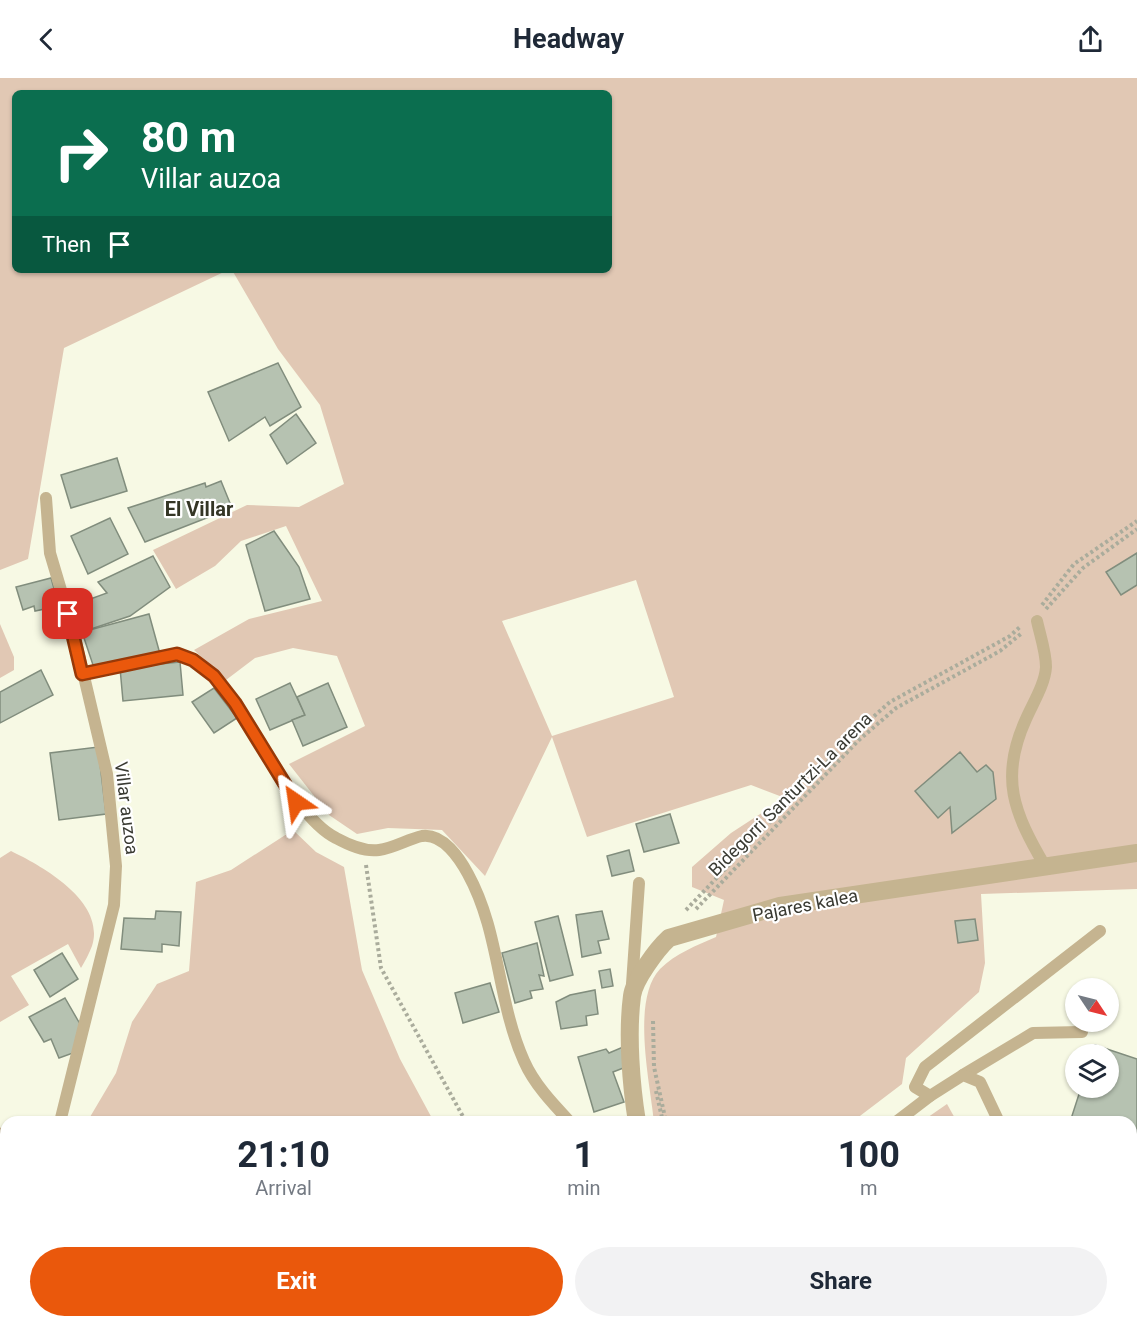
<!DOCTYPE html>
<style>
:root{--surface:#fff;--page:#f2f2f3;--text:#1f2937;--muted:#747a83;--accent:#ea580c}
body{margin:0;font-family:Roboto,sans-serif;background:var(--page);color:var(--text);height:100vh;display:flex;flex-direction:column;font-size:22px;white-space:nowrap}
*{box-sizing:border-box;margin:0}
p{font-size:20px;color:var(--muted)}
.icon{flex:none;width:33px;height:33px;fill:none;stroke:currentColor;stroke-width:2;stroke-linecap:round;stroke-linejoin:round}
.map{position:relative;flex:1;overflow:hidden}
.drawer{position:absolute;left:0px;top:1038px;width:1137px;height:212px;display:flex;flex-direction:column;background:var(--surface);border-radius:18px 18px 0 0;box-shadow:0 2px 4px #0004}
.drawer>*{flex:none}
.hud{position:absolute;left:12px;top:12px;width:600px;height:183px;border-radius:9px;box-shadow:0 2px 4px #0004;background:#0b6e4f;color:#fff;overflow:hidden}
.needle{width:39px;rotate:125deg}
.buttons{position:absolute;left:1065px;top:900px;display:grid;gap:12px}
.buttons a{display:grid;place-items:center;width:54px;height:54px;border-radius:50%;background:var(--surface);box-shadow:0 2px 4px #0004;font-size:30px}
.pin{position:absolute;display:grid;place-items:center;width:51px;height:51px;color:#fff;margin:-26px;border-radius:12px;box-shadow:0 3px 9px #0006}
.me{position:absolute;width:66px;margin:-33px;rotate:328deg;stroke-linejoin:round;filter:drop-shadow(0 0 4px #0008)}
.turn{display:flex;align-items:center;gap:21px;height:126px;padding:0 30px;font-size:27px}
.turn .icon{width:78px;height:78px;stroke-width:2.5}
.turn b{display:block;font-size:42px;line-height:51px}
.then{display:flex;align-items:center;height:57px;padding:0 30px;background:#0003;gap:12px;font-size:22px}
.eta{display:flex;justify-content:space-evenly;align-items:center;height:102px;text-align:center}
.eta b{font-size:36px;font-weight:700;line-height:42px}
.primary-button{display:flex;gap:12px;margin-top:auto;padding:12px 30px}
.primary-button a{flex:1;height:69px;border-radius:36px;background:var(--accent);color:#fff;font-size:24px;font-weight:700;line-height:69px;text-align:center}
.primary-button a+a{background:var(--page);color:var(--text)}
header{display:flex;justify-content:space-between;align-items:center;height:78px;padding:0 30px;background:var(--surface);font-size:27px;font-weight:700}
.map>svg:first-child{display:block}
.green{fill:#e1c8b4;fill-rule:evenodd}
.building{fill:#b6c2b1;stroke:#818d7d;stroke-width:1.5}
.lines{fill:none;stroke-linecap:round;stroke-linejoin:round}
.path{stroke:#aaac9c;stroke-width:4;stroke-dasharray:3 3;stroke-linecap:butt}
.service{stroke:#c5b490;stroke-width:12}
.minor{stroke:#c5b490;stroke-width:18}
.route-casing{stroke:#983908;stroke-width:15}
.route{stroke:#ea580c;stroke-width:10}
.labels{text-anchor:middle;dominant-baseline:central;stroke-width:4.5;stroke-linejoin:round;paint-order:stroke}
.street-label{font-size:18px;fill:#393a32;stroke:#fff}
.neighbourhood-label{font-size:20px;font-weight:bold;fill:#343525;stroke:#fff}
</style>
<header><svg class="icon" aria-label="back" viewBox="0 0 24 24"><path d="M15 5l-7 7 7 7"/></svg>Headway<svg class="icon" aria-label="share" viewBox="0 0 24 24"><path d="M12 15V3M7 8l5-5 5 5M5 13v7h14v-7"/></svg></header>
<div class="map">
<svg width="1137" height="1249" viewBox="0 0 1137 1249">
<rect width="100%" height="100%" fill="#f7f9e4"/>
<g class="green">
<path d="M0 0H1137V811L981 816 985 885 979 914 906 980 902 1006 852 1044H654C650 1004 631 922 660 891 676 875 696 868 716 859L724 822 692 809V789L731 755 785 720 751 707 587 759 552 659 485 798 442 752 388 750 357 756 329 737 289 686 365 648 337 578 293 570 255 580 226 602 194 572 249 541 322 523 286 448 241 463 215 488 176 511 153 472 247 427 299 429 344 406 320 327 278 271 232 192H609V15H15V192H228L64 270 28 481 0 492ZM636 502 674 619 552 658 502 543Z"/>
<path d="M0 546 14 579V592L0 600Z"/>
<path d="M293 752 316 774 344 789 362 892 400 981 434 1044H82L90 1039 116 995 132 944 157 906 189 893 196 804 231 792Z"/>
<path d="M11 773C44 789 106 824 92 868 89 876 85 883 81 890L68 866 11 898 29 927 0 944V780Z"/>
<path d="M947 1026 957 1044H921Z"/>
<path d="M0 1049 6 1055V1244H596L600 1249H0Z"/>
<path d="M694 1244H1043L1046 1249H690Z"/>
</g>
<g class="building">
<path d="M278 285 301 329 270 348 265 339 229 363 208 314Z"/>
<path d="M296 336 316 365 287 386 270 357Z"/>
<path d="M117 380 127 413 71 430 61 397Z"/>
<path d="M221 403 232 430 145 464 128 430 205 405 206 409Z"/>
<path d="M110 440 128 476 88 496 71 458Z"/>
<path d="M274 453 299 489 310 521 265 533 246 467Z"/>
<path d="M1137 475V507L1121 517 1106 494Z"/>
<path d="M153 478 170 509 130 538 82 554 74 527 107 515 98 504Z"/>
<path d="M51 500 59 528 35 533 34 528 23 532 16 509Z"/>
<path d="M149 536 160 576 94 590 82 554Z"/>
<path d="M180 584 183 617 123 623 120 590Z"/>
<path d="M41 592 53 617 0 645V614Z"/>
<path d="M290 605 305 637 270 652 256 621Z"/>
<path d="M328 605 347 649 303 668 292 642 305 637 297 619Z"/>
<path d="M214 610 237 640 214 655 192 624Z"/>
<path d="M98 669 106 736 59 742 50 675Z"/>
<path d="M960 674 977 694 986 687 993 694 996 721 952 755 950 729 938 740 915 713Z"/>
<path d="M670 736 679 765 644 774 636 746Z"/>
<path d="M629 772 634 793 612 798 607 778Z"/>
<path d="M156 833 181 834 179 868 162 866V874L121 871 124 840 155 841Z"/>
<path d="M602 833 609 861 598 863 601 875 582 879 576 837Z"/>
<path d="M558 838 573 897 550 903 535 844Z"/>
<path d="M975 841 978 862 958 865 955 843Z"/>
<path d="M537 865 544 898 539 897 543 911 530 913 532 920 515 925 502 875Z"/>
<path d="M62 875 78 901 50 919 34 892Z"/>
<path d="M610 891 613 908 602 910 599 893Z"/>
<path d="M490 905 499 934 463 945 455 915Z"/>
<path d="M595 912 598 936 586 938 587 947 561 951 556 924 570 917Z"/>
<path d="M65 920 80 946 73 975 59 980 51 961 44 964 29 939Z"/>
<path d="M1095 967 1137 981V1227L1134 1237 1131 1236V1044H1070L1081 1010H1108V976H1092Z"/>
<path d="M623 969 626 989 613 994 624 1024 594 1034 578 979 606 971 609 975Z"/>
</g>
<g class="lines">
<g class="path">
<path d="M1042 527 1074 486 1137 443"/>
<path d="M1046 531 1083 490 1137 451"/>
<path d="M366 787 381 890 466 1044"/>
<path d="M696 831 859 662 896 630 1000 573 1022 555"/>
<path d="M686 832 853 657 890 624 1010 558 1020 549"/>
<path d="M653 943 654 989 666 1044"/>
<path d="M656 1013 663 1044"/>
<path d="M845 1244 854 1249"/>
<path d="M855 1244 864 1249"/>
</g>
<g class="service">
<path d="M46 420 50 475 74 556 107 696 116 788 114 827 60 1044"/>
<path d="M1037 543C1040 557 1046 574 1046 589 1045 606 1033 625 1026 641 999 700 1014 735 1045 788"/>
<path d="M82 596C105 591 127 587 149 582 157 581 167 577 176 577 232 577 279 732 336 760 349 767 364 774 379 772 394 770 408 761 422 758 443 755 460 781 468 796 500 854 497 923 524 983 534 1006 553 1026 570 1044"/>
<path d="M632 906 639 805"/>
<path d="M963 997 1033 955 1082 954"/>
<path d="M930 1018 963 997 980 1004 999 1044"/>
<path d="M896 1044 930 1018 915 1009 925 989 1100 853"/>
<path d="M0 1056 6 1065"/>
<path d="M0 1113 6 1112"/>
<path d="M1083 1244 1101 1249"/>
<path d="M1132 1249 1137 1246"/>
</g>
<g class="minor">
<path d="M637 1044C631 1007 627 956 632 918 634 902 657 871 669 860L780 828 1137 775"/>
<path d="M660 1249 661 1244"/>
</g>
</g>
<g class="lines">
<g class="route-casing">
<path id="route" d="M68 536 82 596 177 576 193 582 214 598 235 625 296 724"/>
</g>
<use href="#route" class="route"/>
</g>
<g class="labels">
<g class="street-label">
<text transform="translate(790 716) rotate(-45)">Bidegorri Santurtzi-La arena</text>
<text transform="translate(127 730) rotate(83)">Villar auzoa</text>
<text transform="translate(805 827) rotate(-11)">Pajares kalea</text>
</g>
<g class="neighbourhood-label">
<text x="199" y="431">El Villar</text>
</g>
</g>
</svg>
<div class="buttons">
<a><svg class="needle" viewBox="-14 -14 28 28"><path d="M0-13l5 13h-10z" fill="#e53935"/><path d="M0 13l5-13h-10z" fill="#747a83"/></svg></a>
<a><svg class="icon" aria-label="layers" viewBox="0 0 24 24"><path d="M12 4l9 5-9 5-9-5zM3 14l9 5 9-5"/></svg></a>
</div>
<div class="pin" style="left:68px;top:536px;background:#d93025"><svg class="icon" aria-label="arrive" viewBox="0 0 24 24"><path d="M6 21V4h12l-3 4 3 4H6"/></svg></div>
<svg class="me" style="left:296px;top:724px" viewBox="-20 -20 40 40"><path d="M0-17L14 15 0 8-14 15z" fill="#ea580c" stroke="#fff" stroke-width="4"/></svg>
<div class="hud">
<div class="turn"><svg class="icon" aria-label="right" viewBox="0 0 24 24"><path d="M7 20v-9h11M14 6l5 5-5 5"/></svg><div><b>80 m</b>Villar auzoa</div></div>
<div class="then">Then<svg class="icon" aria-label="arrive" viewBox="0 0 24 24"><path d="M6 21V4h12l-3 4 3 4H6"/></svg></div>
</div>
<section class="drawer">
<div class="eta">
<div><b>21:10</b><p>Arrival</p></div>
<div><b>1</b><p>min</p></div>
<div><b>100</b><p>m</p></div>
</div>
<div class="primary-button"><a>Exit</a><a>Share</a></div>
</section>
</div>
